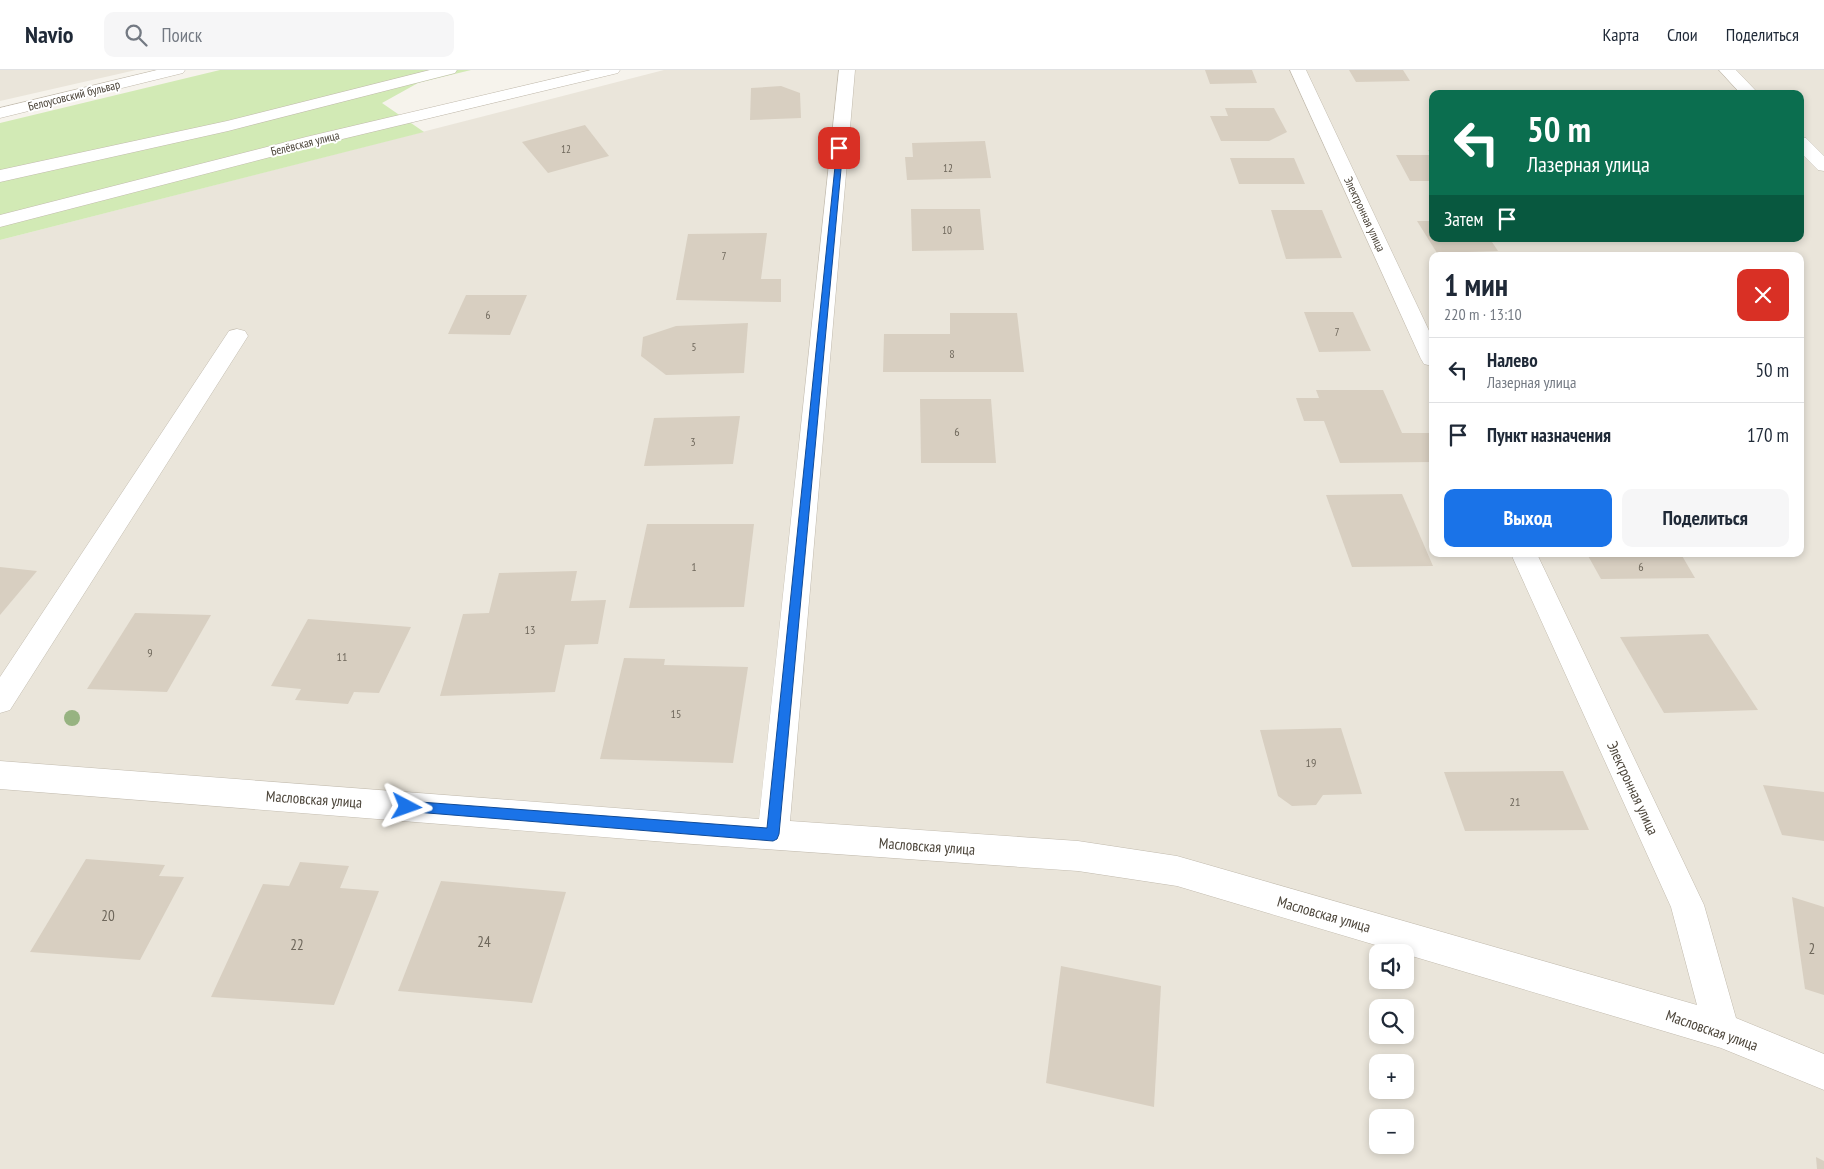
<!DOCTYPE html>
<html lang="ru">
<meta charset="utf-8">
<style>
:root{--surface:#fff;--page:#f6f6f7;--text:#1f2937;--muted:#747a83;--line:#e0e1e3;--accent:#1a73e8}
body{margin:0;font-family:"PT Sans Narrow",sans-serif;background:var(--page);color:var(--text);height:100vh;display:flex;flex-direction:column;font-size:19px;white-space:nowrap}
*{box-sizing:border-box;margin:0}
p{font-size:16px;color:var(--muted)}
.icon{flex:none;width:28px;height:28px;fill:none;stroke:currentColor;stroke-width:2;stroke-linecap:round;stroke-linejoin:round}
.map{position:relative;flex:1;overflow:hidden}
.panel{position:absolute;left:1429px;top:182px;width:375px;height:305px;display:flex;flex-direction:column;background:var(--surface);border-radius:10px;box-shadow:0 2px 8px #0003}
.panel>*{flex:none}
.banner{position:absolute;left:1429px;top:20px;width:375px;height:152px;border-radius:10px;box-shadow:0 2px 8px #0003;background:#0b6e4f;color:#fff;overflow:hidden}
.buttons{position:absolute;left:1369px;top:874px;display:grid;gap:10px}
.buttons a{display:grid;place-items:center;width:45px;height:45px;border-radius:10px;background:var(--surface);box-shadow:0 2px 8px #0003;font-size:25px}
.pin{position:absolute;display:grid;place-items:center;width:42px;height:42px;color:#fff;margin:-21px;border-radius:10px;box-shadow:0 2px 8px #0006}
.me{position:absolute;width:55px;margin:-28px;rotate:94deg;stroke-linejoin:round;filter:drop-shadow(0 0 4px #0008)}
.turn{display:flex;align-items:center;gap:18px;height:105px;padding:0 15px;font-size:22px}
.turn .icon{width:65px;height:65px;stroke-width:2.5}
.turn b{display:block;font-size:35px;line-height:42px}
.then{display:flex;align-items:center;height:48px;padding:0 15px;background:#0003;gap:10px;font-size:19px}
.round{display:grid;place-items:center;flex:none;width:52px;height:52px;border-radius:10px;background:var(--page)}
.overview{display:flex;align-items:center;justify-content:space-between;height:85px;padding:0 15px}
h1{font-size:30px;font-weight:700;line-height:38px}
.cta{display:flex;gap:10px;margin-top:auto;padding:10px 15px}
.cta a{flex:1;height:58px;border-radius:10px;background:var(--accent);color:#fff;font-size:20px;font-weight:700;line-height:58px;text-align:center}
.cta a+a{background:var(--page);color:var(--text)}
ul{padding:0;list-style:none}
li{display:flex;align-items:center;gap:15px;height:65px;padding:0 15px;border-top:1px solid var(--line)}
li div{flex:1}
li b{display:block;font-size:19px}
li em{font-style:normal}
header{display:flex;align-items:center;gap:30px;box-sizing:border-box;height:70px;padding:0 25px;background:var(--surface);border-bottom:1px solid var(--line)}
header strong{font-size:24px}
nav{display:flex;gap:28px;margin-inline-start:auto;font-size:18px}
.search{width:350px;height:45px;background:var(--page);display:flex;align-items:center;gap:12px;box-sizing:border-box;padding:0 18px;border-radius:10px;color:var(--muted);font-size:19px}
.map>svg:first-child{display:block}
.residential{fill:#eae5da;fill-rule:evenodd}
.green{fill:#d2eab5}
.building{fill:#d8cfc1}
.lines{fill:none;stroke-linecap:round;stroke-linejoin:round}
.minor-casing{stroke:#c2bbae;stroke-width:1}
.minor{fill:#fff;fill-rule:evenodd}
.tree{fill:#97b381}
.route{fill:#1a73e8;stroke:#114b97}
.labels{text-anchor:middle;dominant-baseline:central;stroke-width:4;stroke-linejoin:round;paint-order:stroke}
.far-number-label{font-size:11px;fill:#6e675b}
.far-street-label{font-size:12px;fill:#4b4439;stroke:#fff}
.number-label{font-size:12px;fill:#6e675b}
.street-label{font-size:15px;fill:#4b4439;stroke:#fff}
.near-number-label{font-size:15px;fill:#6e675b}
</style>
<header>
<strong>Navio</strong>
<div class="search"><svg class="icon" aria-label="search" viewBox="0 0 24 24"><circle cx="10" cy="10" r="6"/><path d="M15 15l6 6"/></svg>Поиск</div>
<nav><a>Карта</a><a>Слои</a><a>Поделиться</a></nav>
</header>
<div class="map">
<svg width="1824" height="1099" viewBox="0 0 1824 1099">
<rect width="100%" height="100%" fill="#f6f3ec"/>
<g class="residential">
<path d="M0 0H136L0 31Z"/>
<path d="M664 0H1824V1099H0V170ZM1432 24H1800V169H1432ZM1432 186H1800V484H1432ZM1378 882H1405V910H1378ZM1378 938H1405V965H1378ZM1378 992H1405V1020H1378ZM1378 1048H1405V1075H1378Z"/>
</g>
<path class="green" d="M220 0H471L418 13 382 33 424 62 0 170V53Z"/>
<g class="building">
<path d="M1205 0H1252L1257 13 1210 14Z"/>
<path d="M1349 0H1403L1410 11 1356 12Z"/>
<path d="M781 16 800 23 801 48 750 50 751 18Z"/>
<path d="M1225 38H1274L1287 62 1269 71H1221L1210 46H1228Z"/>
<path d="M585 55 609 86 548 103 522 72Z"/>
<path d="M985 71 991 108 907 110 905 87H913L912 73Z"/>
<path d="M1428 80H1432V111H1410L1396 85H1431Z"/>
<path d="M1230 88H1294L1305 114H1239Z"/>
<path d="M911 139H980L984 180 912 181Z"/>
<path d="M1271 140H1322L1342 188 1286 189Z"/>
<path d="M1417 151H1432V169H1490L1498 181 1437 183Z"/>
<path d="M767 163 761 209H781V232L676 230 688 164Z"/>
<path d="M466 225H527L510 265 448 264Z"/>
<path d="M1304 242H1353L1371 281 1319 282Z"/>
<path d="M950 243H1017L1024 302H883L884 264H950Z"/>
<path d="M748 253 744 303 666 305 641 286 643 267 676 256Z"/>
<path d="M1316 320H1383L1402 363H1432V392L1340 393 1324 351H1304L1296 328H1319Z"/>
<path d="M920 329H991L996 393H921Z"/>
<path d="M740 346 733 394 644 396 654 348Z"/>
<path d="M1402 424 1433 496 1352 497 1326 425Z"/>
<path d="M647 454H754L744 537 629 538Z"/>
<path d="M1587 484H1681L1695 508 1601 509Z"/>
<path d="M0 497 37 501 0 545Z"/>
<path d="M577 501 571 531 606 530 598 574 565 575 555 622 440 626 463 544 489 543 499 503Z"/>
<path d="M135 543 211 545 167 622 87 619Z"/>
<path d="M308 549 411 557 379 623 354 622 348 634 295 630 301 619 271 616Z"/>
<path d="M1708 564 1758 640 1664 643 1620 567Z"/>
<path d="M624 588 665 589 664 595 748 597 733 693 600 689Z"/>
<path d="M1341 658 1362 724 1323 725 1316 735 1292 736 1278 726 1260 660Z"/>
<path d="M1563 701 1589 760 1465 761 1444 702Z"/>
<path d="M1763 715 1824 722V771L1782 765Z"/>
<path d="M86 789 165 795 159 806 184 807 140 890 30 882Z"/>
<path d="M300 792 349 796 340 818 379 821 334 935 211 927 263 814 289 816Z"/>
<path d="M441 811 566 822 532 933 398 921Z"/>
<path d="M1792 827 1824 837V925L1805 919Z"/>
<path d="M1061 896 1161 916 1154 1037 1046 1013Z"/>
<path d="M1816 1087 1824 1091V1099H1817Z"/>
</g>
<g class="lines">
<g class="minor-casing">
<g id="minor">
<path d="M157 0H185L183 3 0 48V38Z"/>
<path d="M430 0H457L455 3 228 61 0 112V100L227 51Z"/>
<path d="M591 0H620L618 3 309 77 0 157V145L306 67Z"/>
<path d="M839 0H855L790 751 1078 771 1177 786 1697 935 1671 837 1511 484H1537L1704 835 1736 948 1824 984V1020L1721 978 1405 884V882H1399L1177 816 1078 801 679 773 0 719V691L759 749Z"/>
<path d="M1290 0H1306L1432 267V296L1424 294 1421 289Z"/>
<path d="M1719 0H1736L1759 24H1741Z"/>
<path d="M1800 67 1806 68 1824 86V101L1818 100 1800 82Z"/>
<path d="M237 259 245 261 248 266 10 640 0 643V607L229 261Z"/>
</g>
</g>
<use href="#minor" class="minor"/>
</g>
<circle class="tree" cx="72" cy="648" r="8"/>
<path class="route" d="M837 77 843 78 779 764 777 769 773 771 403 741 401 737 403 733 407 731 767 758Z"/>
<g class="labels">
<g class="far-number-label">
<text x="566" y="79">12</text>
<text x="948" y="98">12</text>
<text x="947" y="160">10</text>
<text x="724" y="186">7</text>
<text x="488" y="245">6</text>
<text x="1337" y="262">7</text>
<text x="694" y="277">5</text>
</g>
<g class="far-street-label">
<text transform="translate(74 25) rotate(-14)">Белоусовский бульвар</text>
<text transform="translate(305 73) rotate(-14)">Белёвская улица</text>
<text transform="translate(1365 144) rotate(65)">Электронная улица</text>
</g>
<g class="number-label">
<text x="952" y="283">8</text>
<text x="957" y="361">6</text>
<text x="693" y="371">3</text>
<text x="694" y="496">1</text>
<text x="1641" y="496">6</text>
<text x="530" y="559">13</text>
<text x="150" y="582">9</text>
<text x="342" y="586">11</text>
<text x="676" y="643">15</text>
<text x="1311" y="692">19</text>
<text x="1515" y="731">21</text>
</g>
<g class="street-label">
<text transform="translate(1633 718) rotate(65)">Электронная улица</text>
<text transform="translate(314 729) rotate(4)">Масловская улица</text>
<text transform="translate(927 776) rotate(4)">Масловская улица</text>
<text transform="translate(1324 844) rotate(16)">Масловская улица</text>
<text transform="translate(1712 960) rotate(19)">Масловская улица</text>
</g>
<g class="near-number-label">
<text x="108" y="845">20</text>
<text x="484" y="871">24</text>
<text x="297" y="874">22</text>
<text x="1812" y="878">2</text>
</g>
</g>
</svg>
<div class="buttons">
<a><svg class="icon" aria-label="sound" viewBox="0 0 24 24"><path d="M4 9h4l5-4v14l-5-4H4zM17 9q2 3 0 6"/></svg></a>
<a><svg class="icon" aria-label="search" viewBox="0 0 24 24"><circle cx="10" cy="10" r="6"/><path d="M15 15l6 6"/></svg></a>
<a>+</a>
<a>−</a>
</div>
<div class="pin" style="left:839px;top:78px;background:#d93025"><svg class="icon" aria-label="arrive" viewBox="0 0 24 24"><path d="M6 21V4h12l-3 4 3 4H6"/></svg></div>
<svg class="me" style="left:407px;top:737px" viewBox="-20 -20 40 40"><path d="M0-17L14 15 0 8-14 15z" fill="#1a73e8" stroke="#fff" stroke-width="4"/></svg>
<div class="banner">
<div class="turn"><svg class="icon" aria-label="left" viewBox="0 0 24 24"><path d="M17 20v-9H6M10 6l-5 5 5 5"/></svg><div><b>50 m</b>Лазерная улица</div></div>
<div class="then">Затем<svg class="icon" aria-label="arrive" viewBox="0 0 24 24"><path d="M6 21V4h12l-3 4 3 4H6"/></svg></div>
</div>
<section class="panel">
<div class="overview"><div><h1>1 мин</h1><p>220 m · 13:10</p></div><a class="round" style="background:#d93025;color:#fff"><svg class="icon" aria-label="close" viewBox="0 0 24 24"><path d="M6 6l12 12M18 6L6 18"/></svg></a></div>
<ul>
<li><svg class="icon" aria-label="left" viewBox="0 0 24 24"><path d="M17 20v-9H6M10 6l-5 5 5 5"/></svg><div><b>Налево</b><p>Лазерная улица</p></div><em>50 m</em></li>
<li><svg class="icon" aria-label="arrive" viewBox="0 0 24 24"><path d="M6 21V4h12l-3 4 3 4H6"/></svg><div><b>Пункт назначения</b></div><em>170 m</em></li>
</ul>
<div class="cta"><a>Выход</a><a>Поделиться</a></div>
</section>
</div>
